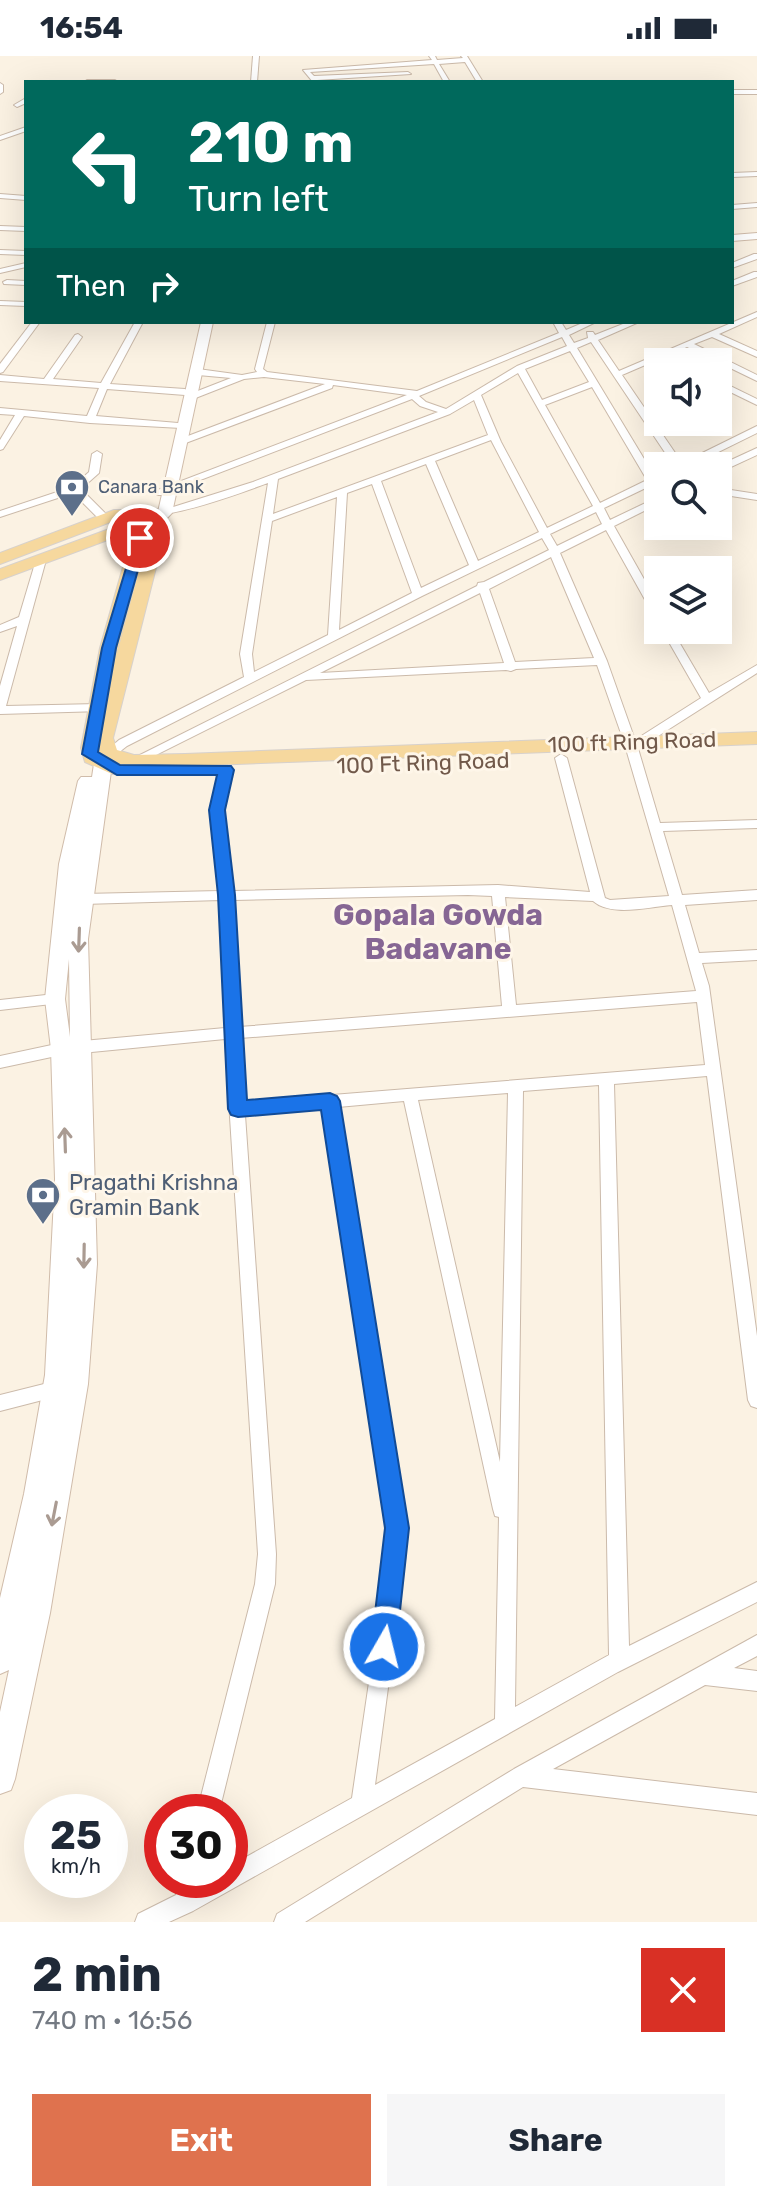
<!DOCTYPE html>
<meta charset="utf-8">
<style>
:root{--surface:#fff;--page:#f6f6f7;--text:#1f2937;--muted:#747a83;--accent:#df724e}
body{margin:0;font-family:Rubik,sans-serif;background:var(--page);color:var(--text);height:100vh;display:flex;flex-direction:column;font-size:30px;white-space:nowrap}
*{box-sizing:border-box;margin:0}
p{font-size:26px;color:var(--muted)}
.icon{flex:none;width:44px;height:44px;fill:none;stroke:currentColor;stroke-width:2;stroke-linecap:round;stroke-linejoin:round}
.map{position:relative;height:1866px;overflow:hidden}
.sheet{display:flex;flex-direction:column;background:var(--surface);flex:1}
.sheet>*{flex:none}
.top-card{position:absolute;left:24px;top:24px;width:710px;height:244px;border-radius:0px;box-shadow:0 8px 32px #0002;background:#00695c;color:#fff;overflow:hidden}
.tools{position:absolute;left:644px;top:292px;display:grid;gap:16px}
.tools a{display:grid;place-items:center;width:88px;height:88px;border-radius:0px;background:var(--surface);box-shadow:0 8px 32px #0002;font-size:40px}
.speed{position:absolute;left:24px;top:1738px;display:flex;gap:16px;font-size:40px;font-weight:700;text-align:center}
.speed>*{display:grid;place-content:center;width:104px;height:104px;border-radius:50%;background:var(--surface);box-shadow:0 8px 32px #0002;line-height:1}
.speed small{font-size:20px;font-weight:400}
.speed .limit{border:12px solid #d22;background:#fff;color:#111}
.pin{position:absolute;display:grid;place-items:center;width:68px;height:68px;color:#fff;margin:-34px;border:4px solid #fff;border-radius:50%;box-shadow:0 2px 8px #0007}
.me{position:absolute;width:88px;margin:-44px;rotate:8deg;stroke-linejoin:round;filter:drop-shadow(0 0 6px #0008)}
.turn{display:flex;align-items:center;gap:28px;height:168px;padding:0 32px;font-size:36px}
.turn .icon{width:104px;height:104px;stroke-width:2.5}
.turn b{display:block;font-size:56px;line-height:68px}
.then{display:flex;align-items:center;height:76px;padding:0 32px;background:#0003;gap:16px;font-size:30px}
.round{display:grid;place-items:center;flex:none;width:84px;height:84px;border-radius:0px;background:var(--page)}
.head{display:flex;align-items:center;justify-content:space-between;height:136px;padding:0 32px}
h1{font-size:48px;font-weight:700;line-height:60px}
.action{display:flex;gap:16px;margin-top:auto;padding:16px 32px}
.action a{flex:1;height:92px;border-radius:0px;background:var(--accent);color:#fff;font-size:32px;font-weight:700;line-height:92px;text-align:center}
.action a+a{background:var(--page);color:var(--text)}
.status{display:flex;justify-content:space-between;align-items:center;height:56px;padding:0 40px;background:var(--surface);direction:ltr}
.status svg{height:22px;fill:currentColor}
.map>svg:first-child{display:block}
.lines{fill:none;stroke-linecap:round;stroke-linejoin:round}
.minor-casing{stroke:#cbbaaa;stroke-width:2}
.secondary-casing{stroke:#d0bcaa;stroke-width:2}
.primary-casing{stroke:#d7d1cc;stroke-width:2}
.minor{fill:#fff;fill-rule:evenodd}
.secondary{fill:#fff;fill-rule:evenodd}
.primary{fill:#f6d89e;fill-rule:evenodd}
.oneway{stroke:#aa9b92}
.route{fill:#1a73e8;stroke:#114b97;stroke-width:2}
.labels{text-anchor:middle;dominant-baseline:central;stroke-width:6;stroke-linejoin:round;paint-order:stroke}
.far-service-label{font-size:18px;fill:#4e5e75;stroke:#fef6e9;text-anchor:start}
.street-label{font-size:22px;fill:#71594a;stroke:#fef6e9}
.service-label{font-size:22px;fill:#4e5e75;stroke:#fef6e9;text-anchor:start}
.district-label{font-size:30px;font-weight:bold;fill:#866694;stroke:#fef6e9}
</style>
<div class="status"><b>16:54</b><svg viewBox="0 0 49 12"><path d="M0 12V9h3v3zM5 12V6h3v6zM10 12V3h3v9zM15 12V0h3v12zM26 1h20v11H26zM47 4h2v5h-2z"/></svg></div>
<div class="map">
<svg width="757" height="1866" viewBox="0 0 757 1866">
<rect width="100%" height="100%" fill="#fbf2e3"/>
<g class="lines">
<g class="minor-casing">
<g id="minor">
<path d="M253 0H259L257 26H251Z"/>
<path d="M429 0H435L437 4 463 2 461 0H467L483 26H477L465 6 439 8 450 26H444L434 8 310 16 314 20 408 16 411 18 317 24 319 26H313L303 14 432 4Z"/>
<path d="M87 24H115L118 26H84Z"/>
<path d="M0 27 3 29V36L0 38Z"/>
<rect x="732" y="34" width="25" height="4"/>
<path d="M26 42V47L17 51 14 49Z"/>
<path d="M26 71V75L0 84V80Z"/>
<path d="M757 116V120L732 121V117Z"/>
<path d="M0 138 26 140V144L0 142Z"/>
<path d="M757 147V151L732 153V149Z"/>
<path d="M0 170 26 171V175L0 174Z"/>
<path d="M0 194 26 195V199L0 198Z"/>
<path d="M754 198H757V203L732 212V207Z"/>
<path d="M26 207V211L0 217V213Z"/>
<path d="M754 216H757V221L732 230V225Z"/>
<path d="M7 224 26 225V229L4 228 3 226Z"/>
<path d="M0 245 26 246V250L0 249Z"/>
<path d="M757 256V261L719 278 757 295V301L712 281 694 288 757 319V325L687 291 622 319 682 407 757 370V377L690 410H674L591 286 577 292 655 421 658 423V430L654 428 604 452 610 464 658 441V448L614 470 658 548V561L653 558 606 474 560 497 607 605 635 684 701 642 662 574H672L709 637 757 609V617L644 689H637L660 767 757 764V772L663 775 682 839 757 834V844L685 849 699 897 757 894V904L702 907 709 930 757 1280V1352L751 1350 748 1344 707 1020 614 1028 629 1590 757 1526V1546L618 1616 193 1855 169 1866H135L138 1858 176 1839 180 1824H230V1810L352 1742 388 1497V1472L324 1052 245 1059 276 1498 275 1528 219 1756H197L255 1528 258 1498 225 983 61 999 0 1012V1000L61 987 225 972 221 844 83 848 76 843 83 838 220 835 211 754 220 714 226 710 232 714 223 754 233 835 498 829 590 836 555 702 561 698 567 702 605 842 610 844 669 840 624 686 597 609 516 613 511 615 506 614 306 624 138 708 134 709 128 705 477 530 478 527 484 526 549 494 542 482 422 540 127 690 113 701H105L103 698 119 684 244 621 240 598 268 427C246 435 161 467 143 457L145 455 170 452 253 426 438 356 420 350 412 343 161 439H155V435L407 339 333 329 332 332 183 388 180 387V383L325 328 264 321 244 323 193 343 189 340 190 338 231 322 198 319 194 316 198 313 242 319 257 316 255 313 267 266H275L263 313 267 316 417 335 559 277 553 266H561L566 274 585 266H596L569 279 574 287 588 282 587 276H593L595 279 628 266H639L598 284 619 315ZM562 281 567 290 517 310 446 353 426 346 419 340ZM570 295 589 326 542 344 525 313ZM518 317 593 450 547 472 501 386 481 339ZM592 331 647 424 600 447 545 349ZM474 344 488 379 273 458 278 423 450 358ZM491 384 539 476 478 505 435 405ZM426 408 469 509 421 532 381 425ZM372 428 412 537 339 574 347 437ZM337 441 328 579 254 616 252 598 272 465ZM596 456 602 468 557 490 550 478ZM551 501 594 602 515 606 489 533ZM480 537 504 607 320 617ZM468 839 492 840 502 950 239 971 234 844ZM505 841 593 845C611 861 648 851 672 849L696 935 516 949ZM697 946 705 1009 244 1046 240 982ZM599 1029 609 1599 515 1651 523 1035ZM508 1037 500 1406 418 1044ZM404 1045 493 1453 495 1460 499 1461 495 1663 375 1729 406 1497V1472L338 1051Z"/>
<path d="M32 266H40L3 316 0 317V308Z"/>
<path d="M135 266H143L110 328 185 333 189 336 185 339 107 333 96 360 178 367 183 370 181 372 90 367 24 360 3 393 0 394V384L15 359 0 358V352L87 360 99 332 0 325V319L44 323 75 279 78 278 82 281 53 323 101 327Z"/>
<path d="M718 324 757 343V349L718 330Z"/>
<path d="M757 392V399L718 417V410Z"/>
<path d="M97 395 102 398 99 417 81 433 108 460V464H100L73 437 0 461V455L72 431 89 416 92 398Z"/>
<path d="M718 432 757 438V444L718 438Z"/>
<path d="M41 501 46 504 6 650 98 648 102 649V655L0 658V630L17 570 0 576V569L19 561 36 504Z"/>
<path d="M55 938 60 939 62 943 60 947 0 954V944Z"/>
<path d="M60 1324 66 1326 69 1332 66 1338 0 1355V1339Z"/>
<path d="M757 1579V1600L734 1612 757 1615V1635L705 1629 553 1713 757 1737V1759L523 1731 305 1866H274L277 1858 514 1713Z"/>
</g>
</g>
<g class="secondary-casing">
<g id="secondary">
<path d="M757 177V183L732 185V179Z"/>
<path d="M201 266H213L172 457 145 485H135V479L158 456Z"/>
<path d="M109 692 118 698 112 708 88 883 97 1208 88 1328 50 1557 15 1723 11 1734 0 1738V1656L9 1614 0 1618V1542L24 1438 45 1319 55 1123 51 993 45 943 59 808 78 725 81 721H92L94 708 103 694ZM69 903 70 981 65 943Z"/>
</g>
</g>
<g class="primary-casing">
<path id="primary" d="M114 454H135L161 466 164 480 113 682 117 694 134 699 185 698 757 676V688L185 710 134 711 121 708 129 714 126 718H112L85 706 81 692 100 592 132 479H121L0 524V513L112 472 131 468 148 477 147 471 132 464H116L0 508V497ZM148 477V480L116 602 118 592Z"/>
</g>
<use href="#minor" class="minor"/>
<use href="#secondary" class="secondary"/>
<use href="#primary" class="primary"/>
</g>
<defs><path id="oneway-shaft" d="M-6 0H5M1.5-3L5.5 0L1.5 3" fill="none" stroke-width="1.6" stroke-linecap="round" stroke-linejoin="round" transform="scale(2)"/></defs>
<g class="oneway">
<use href="#oneway-shaft" transform="translate(79 884) rotate(92)"/>
<use href="#oneway-shaft" transform="translate(65 1084) rotate(-92)"/>
<use href="#oneway-shaft" transform="translate(84 1200) rotate(91)"/>
<use href="#oneway-shaft" transform="translate(54 1458) rotate(101)"/>
</g>
<path class="route" d="M136 479 147 482 116 592 98 696 120 709 231 710 234 714 225 754 235 839 247 1044 330 1037 337 1040 340 1045 409 1472 396 1591 393 1600 384 1604 375 1600 371 1591 385 1472 321 1054 238 1061 231 1059 228 1053 218 839 209 754 217 719H117L82 698 102 592Z"/>
<defs>
<g id="bank-pin" transform="scale(1.8)"><path d="M0 17L-7.5 6A9.5 9.5 0 1 1 7.5 6Z" fill="#5c6f8a" stroke="#fef6e9"/><path d="M-6-4H6V4H-6ZM0-2.3a2.3 2.3 0 1 0 0 4.6a2.3 2.3 0 1 0 0-4.6Z" fill="#fff"/></g>
</defs>
<g fill-rule="evenodd">
<use href="#bank-pin" x="72" y="431"/>
<use href="#bank-pin" x="43" y="1139"/>
</g>
<g class="labels">
<g class="far-service-label">
<text x="98" y="431">Canara Bank</text>
</g>
<g class="street-label">
<text transform="translate(632 686) rotate(-2)">100 ft Ring Road</text>
<text transform="translate(423 707) rotate(-2)">100 Ft Ring Road</text>
</g>
<g class="service-label">
<text x="69" y="1126">Pragathi Krishna<tspan x="69" dy="25">Gramin Bank</tspan></text>
</g>
<g class="district-label">
<text x="438" y="859">Gopala Gowda<tspan x="438" dy="34">Badavane</tspan></text>
</g>
</g>
</svg>
<div class="tools">
<a><svg class="icon" aria-label="sound" viewBox="0 0 24 24"><path d="M4 9h4l5-4v14l-5-4H4zM17 9q2 3 0 6"/></svg></a>
<a><svg class="icon" aria-label="search" viewBox="0 0 24 24"><circle cx="10" cy="10" r="6"/><path d="M15 15l6 6"/></svg></a>
<a><svg class="icon" aria-label="layers" viewBox="0 0 24 24"><path d="M12 4l9 5-9 5-9-5zM3 14l9 5 9-5"/></svg></a>
</div>
<div class="speed"><div>25<small>km/h</small></div><div class="limit">30</div></div>
<div class="pin" style="left:140px;top:482px;background:#d93025"><svg class="icon" aria-label="arrive" viewBox="0 0 24 24"><path d="M6 21V4h12l-3 4 3 4H6"/></svg></div>
<svg class="me" style="left:384px;top:1591px" viewBox="-20 -20 40 40"><circle r="17" fill="#1a73e8" stroke="#fff" stroke-width="3"/><path d="M0-11L8 9 0 5-8 9z" fill="#fff"/></svg>
<div class="top-card">
<div class="turn"><svg class="icon" aria-label="left" viewBox="0 0 24 24"><path d="M17 20v-9H6M10 6l-5 5 5 5"/></svg><div><b>210 m</b>Turn left</div></div>
<div class="then">Then<svg class="icon" aria-label="right" viewBox="0 0 24 24"><path d="M7 20v-9h11M14 6l5 5-5 5"/></svg></div>
</div>
</div>
<section class="sheet">
<div class="head"><div><h1>2 min</h1><p>740 m · 16:56</p></div><a class="round" style="background:#d93025;color:#fff"><svg class="icon" aria-label="close" viewBox="0 0 24 24"><path d="M6 6l12 12M18 6L6 18"/></svg></a></div>
<div class="action"><a>Exit</a><a>Share</a></div>
</section>
